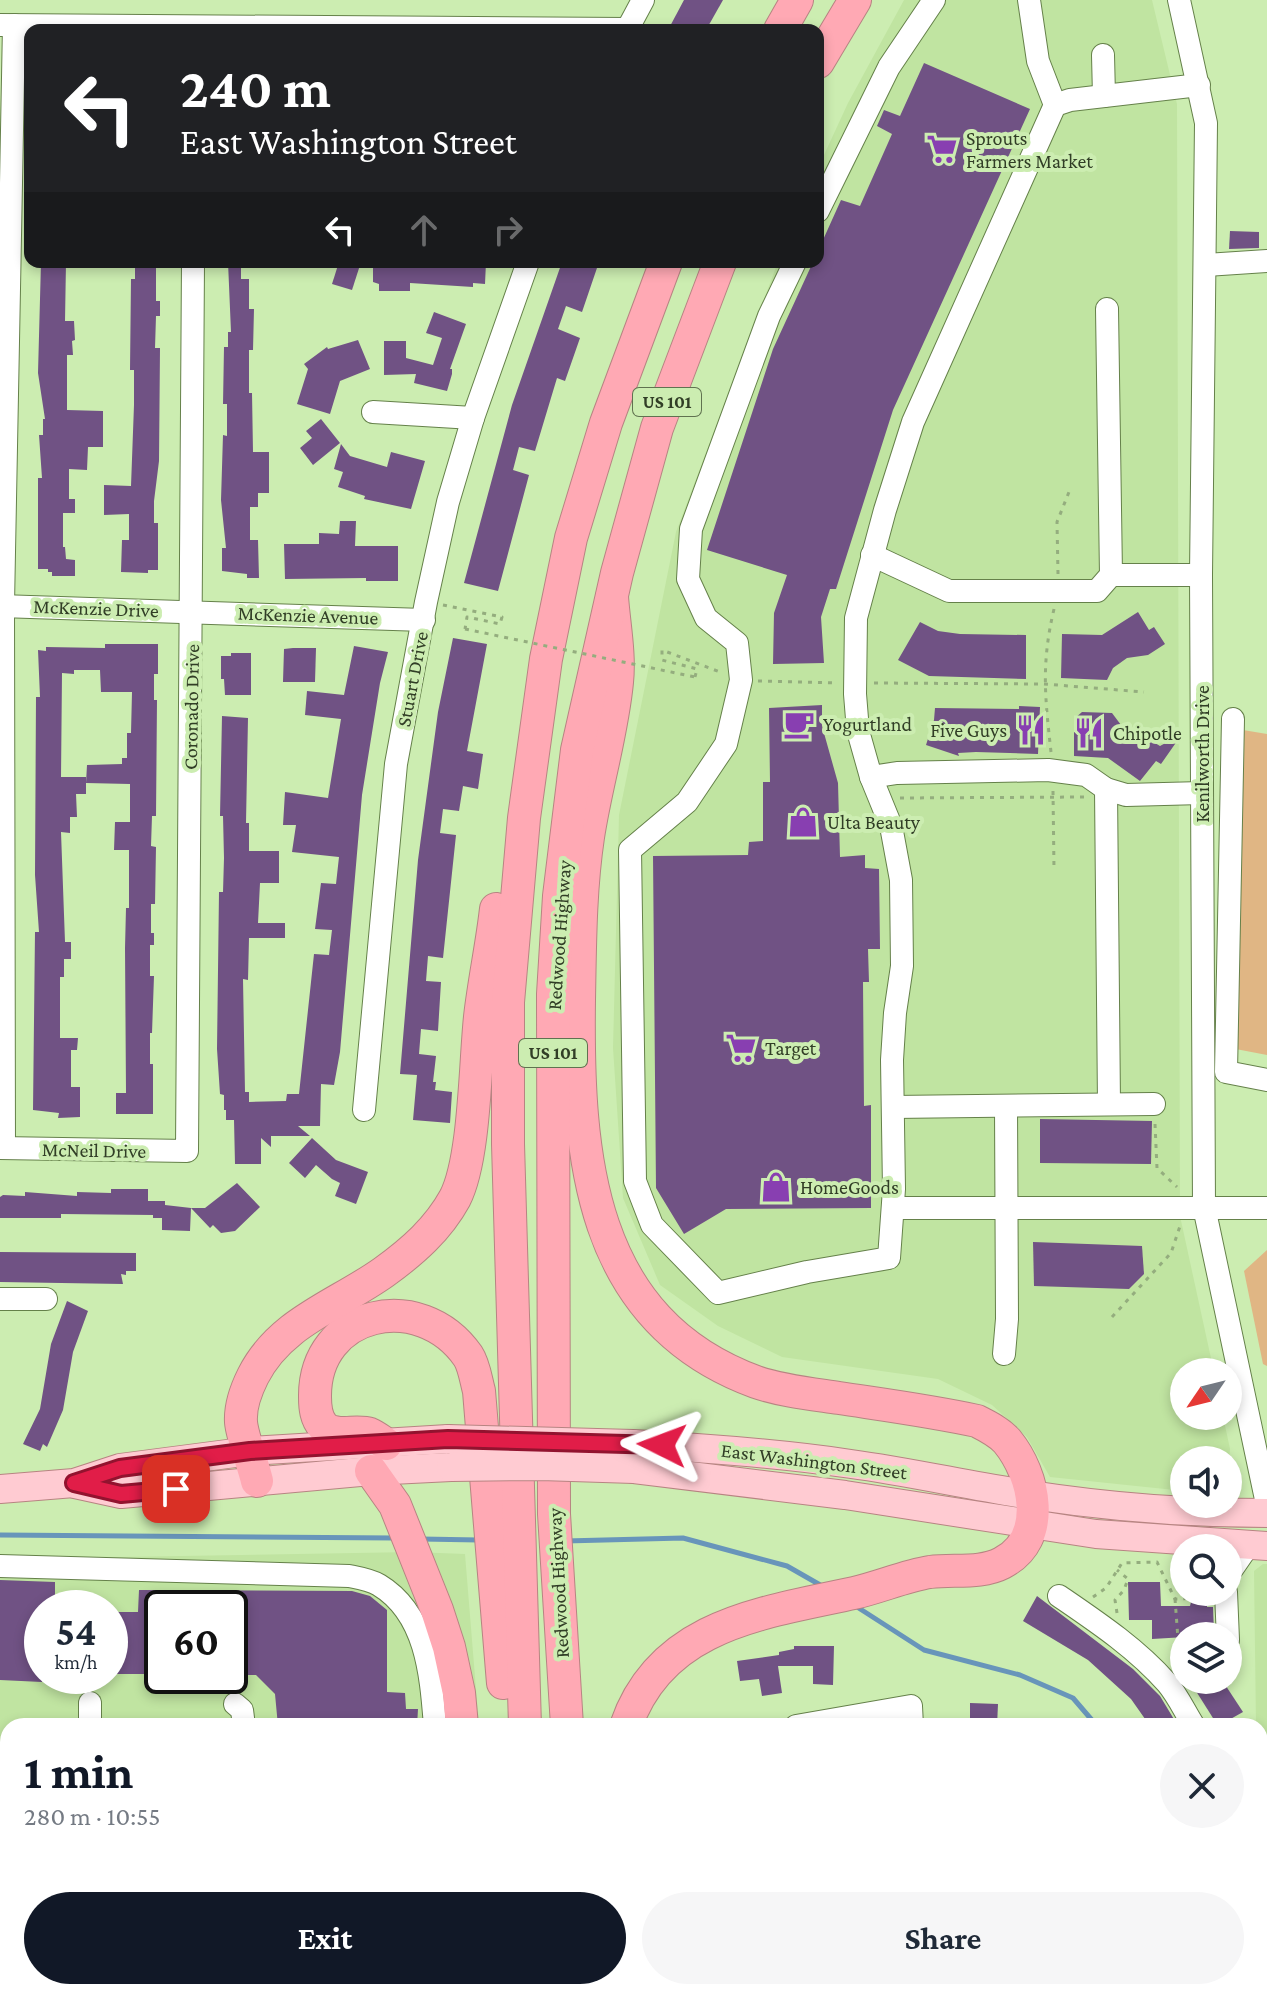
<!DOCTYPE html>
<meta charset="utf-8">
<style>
:root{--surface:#fff;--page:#f6f6f7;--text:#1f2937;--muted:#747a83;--accent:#111827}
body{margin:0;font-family:"Crimson Pro",serif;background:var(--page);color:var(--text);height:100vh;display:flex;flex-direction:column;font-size:30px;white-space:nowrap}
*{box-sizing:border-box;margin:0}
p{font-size:26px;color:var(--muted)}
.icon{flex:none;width:44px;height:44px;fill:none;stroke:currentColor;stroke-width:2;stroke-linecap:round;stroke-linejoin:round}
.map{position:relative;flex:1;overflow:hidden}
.drawer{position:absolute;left:0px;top:1718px;width:1268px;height:282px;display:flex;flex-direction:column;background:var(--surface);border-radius:24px 24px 0 0;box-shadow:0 4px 12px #0003}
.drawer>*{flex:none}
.top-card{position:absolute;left:24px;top:24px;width:800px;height:244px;border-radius:16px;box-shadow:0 4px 12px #0003;background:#202124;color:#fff;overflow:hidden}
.needle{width:52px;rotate:235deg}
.controls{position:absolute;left:1170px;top:1358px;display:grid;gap:16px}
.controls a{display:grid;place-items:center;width:72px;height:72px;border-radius:50%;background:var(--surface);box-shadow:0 4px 12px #0003;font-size:40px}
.speed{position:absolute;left:24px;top:1590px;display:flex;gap:16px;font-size:40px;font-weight:700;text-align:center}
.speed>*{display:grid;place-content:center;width:104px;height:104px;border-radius:50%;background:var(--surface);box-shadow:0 4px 12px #0003;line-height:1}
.speed small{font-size:20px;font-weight:400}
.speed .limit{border:4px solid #111;border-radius:12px;background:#fff;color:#111}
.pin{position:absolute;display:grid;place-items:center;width:68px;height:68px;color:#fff;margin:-34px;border-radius:16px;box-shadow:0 4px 12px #0006}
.me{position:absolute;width:88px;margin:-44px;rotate:273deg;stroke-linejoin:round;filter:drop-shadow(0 0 6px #0008)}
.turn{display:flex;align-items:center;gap:28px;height:168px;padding:0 24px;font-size:36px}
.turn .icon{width:104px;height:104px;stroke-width:2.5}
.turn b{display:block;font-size:56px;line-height:68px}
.lanes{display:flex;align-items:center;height:76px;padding:0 24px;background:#0003;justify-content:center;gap:40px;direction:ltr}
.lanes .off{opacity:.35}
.round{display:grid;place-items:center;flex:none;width:84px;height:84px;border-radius:42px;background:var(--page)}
.summary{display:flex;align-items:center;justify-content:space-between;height:136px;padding:0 24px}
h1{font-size:48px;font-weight:700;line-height:60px;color:var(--accent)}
.action{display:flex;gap:16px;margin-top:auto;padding:16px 24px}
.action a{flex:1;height:92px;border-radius:48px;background:var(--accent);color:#fff;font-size:32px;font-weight:700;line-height:92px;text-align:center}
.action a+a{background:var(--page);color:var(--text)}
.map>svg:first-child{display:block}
.built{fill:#c0e4a1;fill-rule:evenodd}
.green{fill:#e0b684}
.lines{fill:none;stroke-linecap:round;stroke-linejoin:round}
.stream{stroke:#6895ba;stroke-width:5}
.building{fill:#705284}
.minor-casing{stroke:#65814a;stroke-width:24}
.major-casing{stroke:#b78482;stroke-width:30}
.highway-casing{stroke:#b78482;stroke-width:34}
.path{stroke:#94ad7e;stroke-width:3;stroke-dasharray:4 6;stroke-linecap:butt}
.minor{stroke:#fff;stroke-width:22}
.major{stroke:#ffcbd2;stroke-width:28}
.highway{stroke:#ffa9b4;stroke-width:32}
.major-bridge-casing{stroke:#b78482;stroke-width:30;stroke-linecap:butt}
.path-bridge{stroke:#94ad7e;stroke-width:3;stroke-dasharray:4 6;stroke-linecap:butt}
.major-bridge{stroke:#ffcbd2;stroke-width:28}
.route-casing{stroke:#92132f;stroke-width:20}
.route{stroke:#e11d48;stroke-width:14}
.labels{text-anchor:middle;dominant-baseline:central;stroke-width:8;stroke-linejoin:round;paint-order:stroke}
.shield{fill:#ccedb1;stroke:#607250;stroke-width:2}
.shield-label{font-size:18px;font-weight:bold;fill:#313e26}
.poi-label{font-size:20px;fill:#313e26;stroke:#ccedb1;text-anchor:start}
.street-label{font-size:20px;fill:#313e26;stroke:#ccedb1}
</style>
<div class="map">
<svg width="1267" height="1999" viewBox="0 0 1267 1999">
<rect width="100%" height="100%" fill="#ccedb1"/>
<g class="built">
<path d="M904 0H1152L1177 104 1180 1216 1214 1372H1184V1416H1223L1230 1449 1228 1472V1460H1184V1491L1050 1477 1027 1437 992 1405 938 1379 782 1357 718 1326 660 1285 623 1198 613 1048 619 815 676 532 778 262H818V168L848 103Z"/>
<path d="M413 1552 465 1554 479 1726H8V1992H494L495 1999H0V1559ZM42 1608H110V1676H42ZM162 1608H230V1676H162Z"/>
<path d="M1263 1564H1267V1749H1260V1726H1256L1254 1571Z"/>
</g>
<g class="green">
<path d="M1225 727 1267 734V1055L1220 1046Z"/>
<path d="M1267 1250V1366L1263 1364 1244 1271Z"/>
</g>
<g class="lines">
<g class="stream">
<path d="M0 1535 395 1538"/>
<path d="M421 1539 479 1540"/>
<path d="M565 1541 683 1538 787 1566 822 1586"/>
<path d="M854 1605 924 1650 1020 1675 1073 1698 1097 1726"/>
<path d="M1257 1992 1261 1999"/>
</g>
</g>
<g class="building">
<path d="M684 0H723L706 30H668Z"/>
<path d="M924 63 1030 109 893 410 836 589H830L821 617 824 663 773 664 774 613 787 575 707 550 773 349 813 262H818V251L841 200 860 206 892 134 877 126 884 110 900 116Z"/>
<path d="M1230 231 1259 232V248L1229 249Z"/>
<path d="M41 262H66L65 321H74L75 340 72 341 73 355H67V410L103 411V447H88L87 470 69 469V499H75V513H63V547H65L66 559 75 560V576H52V572H48V569H38V478H42L39 435H43V419H45L38 373Z"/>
<path d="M135 262H156V301H160V316H156L155 348H160L159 461 154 501V523H158V570H148V573L121 572 122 540H129V514L104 515V485L131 486 134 405V370H130L131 279H135Z"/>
<path d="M228 262H241V279H249V309H254L253 350H249V393H252L253 452H269V493H258V507H250V540H258L259 578H247V574L222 571V548H226L221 500 223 435 227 436V404H223L224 347H228V332H231Z"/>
<path d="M339 262H361L352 290 332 284Z"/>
<path d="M373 262H486L485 284 473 283V287L410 283V291H379V284L373 282Z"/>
<path d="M562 262H590L598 265 582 312 566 306 558 329 580 338 565 381 557 378 535 451 519 447 513 470 529 475 498 591 464 583 512 405Z"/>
<path d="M434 312 466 324 450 369H452V374L447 391 414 383 416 374 384 375V341H406V358L433 365 442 338 426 333Z"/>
<path d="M358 340 370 369 340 381 330 414 297 404 308 369 304 364 327 347 328 349Z"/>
<path d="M321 419 340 443 313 465 300 448 312 438 306 431Z"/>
<path d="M341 444 350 456 387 467 391 452 425 461 411 509 364 499 365 496 338 487 343 472 334 469Z"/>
<path d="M340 521H356L355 546H398V581H366V578L285 579 284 544H319V533L339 534Z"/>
<path d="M1138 612 1149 630 1154 627 1165 644 1148 655 1127 658 1113 668 1107 680 1061 678 1062 634 1102 635Z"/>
<path d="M920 622 938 631 960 634 1026 635V679L929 676 898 660Z"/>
<path d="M453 638 487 644 467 751 483 754 478 789 463 786 459 811 443 809 440 833 456 835 443 958 428 956 426 981 441 982 438 1031 421 1029 419 1054 436 1056 433 1082H436L435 1090 452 1092 450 1123 413 1120 417 1075 400 1074 418 860 438 712Z"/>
<path d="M105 644H158V674H154V700H157L156 816H152L151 846 156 847 155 904H151V933H154V945H150V976H154L152 1033H150V1064H153V1114H116V1093H126L125 948 126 908H129V850H114L115 822H130V784L86 783 87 765 122 764V758H127V733H131L132 692H101L100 670H74V674L62 673 61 777H86V794H76L77 817H70V833L61 832 65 942H71V959H64V977H60V1038H78L77 1050H71V1087H80V1117L58 1118 59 1113 33 1110 35 932H39L35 875 36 697H40L38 650 46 651V647L105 648Z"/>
<path d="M354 646 388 652 380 683 362 795 340 1052 334 1085 321 1084 320 1126H298L310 1136H271V1147L261 1138V1164H235L234 1120H226V1110H224V1095L220 1094 217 1049 219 892H223L224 858 223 816H220L222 716 248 718 246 823H249V851H279V883H260L258 923H285V938H249L248 980 243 979 245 1092H249V1102L286 1101 287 1094H299L314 954 329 955 332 930 315 929 321 883 336 884 339 857 292 852 296 825H283L285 792 328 798 341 719 305 715 307 691 344 695Z"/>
<path d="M293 648H316L315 682H283L284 649Z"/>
<path d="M231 653H251V695H225L224 679H221V656H231Z"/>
<path d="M822 705V726L838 783 840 857 865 855V868L879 869 880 949H868L869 982H863L864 1106 871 1105V1208L726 1209 684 1234 656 1188 653 856 748 855 749 842 763 841V782H770L769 708Z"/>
<path d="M1019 706 1040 707 1038 754 976 752 958 753 959 756 926 745 934 720 935 708 1019 709Z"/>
<path d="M1082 712 1112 713 1124 729 1140 740H1150L1160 746 1182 734 1161 764 1156 761 1140 781 1108 758 1074 756V719Z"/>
<path d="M1040 1119 1152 1121 1151 1164 1040 1163Z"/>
<path d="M312 1138 336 1160 368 1172 356 1204 335 1196 340 1183 332 1179 316 1165 305 1178 289 1163Z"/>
<path d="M237 1183 260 1207 235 1231 221 1233 213 1225 210 1228 191 1208H205Z"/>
<path d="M111 1189H148V1201H165V1205L191 1208 190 1231 162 1230V1218H153V1215L61 1214V1218H0V1197L3 1195 25 1196V1192L77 1196V1192L111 1193Z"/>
<path d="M1033 1242 1142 1246 1144 1274 1129 1289 1034 1286Z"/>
<path d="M0 1252 136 1253V1271H126V1275L121 1274 123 1284 0 1282Z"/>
<path d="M67 1301 88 1311 73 1352 63 1410 47 1447 43 1444 40 1451 23 1444 40 1409 51 1344Z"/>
<path d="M0 1580 55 1582V1608H42V1682L0 1680Z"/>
<path d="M1128 1582H1160L1161 1606H1190L1191 1602H1207V1607H1213L1214 1633H1202V1636L1152 1639V1620H1129Z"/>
<path d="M139 1590 352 1591 370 1596 387 1610V1692L405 1693 406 1709H418L417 1726H278L275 1694 256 1675H230V1608H162V1674H110V1612H138Z"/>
<path d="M1037 1596 1133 1669 1160 1696 1178 1726H1150L1131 1699 1088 1660 1023 1621Z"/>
<path d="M794 1646H834L833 1685 813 1684V1666H778L782 1693 762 1696 759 1679 740 1681 737 1661 779 1655V1652L794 1649Z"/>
<path d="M1189 1680H1222L1243 1712 1218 1726Z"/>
<path d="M970 1703 998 1704 997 1726H970Z"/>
</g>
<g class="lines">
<g class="minor-casing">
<g id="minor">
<path d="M1029 0 1038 61 1055 105"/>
<path d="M1179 0 1206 123 1201 575 1204 1207 1267 1504"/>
<path d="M1 25 627 29"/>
<path d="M627 30 643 0"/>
<path d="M1103 55 1104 96"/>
<path d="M818 211 889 67 934 0"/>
<path d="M795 262 769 316 691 529 688 579 706 618 737 643 741 680 726 744 687 802 630 850 635 1181 652 1225 718 1293 807 1272 889 1258 894 1189 892 1060 895 1013 902 966 901 880 891 826 871 777 858 731 855 694 856 618 885 510 913 422 1055 105 1070 100 1199 85"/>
<path d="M1206 265 1267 261"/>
<path d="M373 412 473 418"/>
<path d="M872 555 949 591H1097L1111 575 1107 309"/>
<path d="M1111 575H1201"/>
<path d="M0 606 424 620"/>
<path d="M1233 719 1226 1072 1267 1080"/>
<path d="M871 777 897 773 1048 770 1086 775 1106 789 1126 795 1202 793"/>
<path d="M1106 789 1109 1104"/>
<path d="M893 1107 1154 1104"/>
<path d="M364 1110 396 764 426 602 448 502 473 418 528 262"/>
<path d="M0 1148 187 1151 193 262"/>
<path d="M4 1148 3 605 14 25"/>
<path d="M893 1208H1267"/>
<path d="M0 1299H46"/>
<path d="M1004 1354 1007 1319 1006 1106"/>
<path d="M0 1566 349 1576C359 1578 371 1580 379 1585 427 1614 431 1676 435 1726"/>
<path d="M1228 1575 1248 1546"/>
<path d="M1226 1592 1228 1640"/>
<path d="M1059 1596C1097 1622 1136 1648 1167 1683 1178 1696 1185 1712 1194 1726"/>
<path d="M235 1704 242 1710 244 1726"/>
<path d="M90 1726V1703"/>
<path d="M796 1726 911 1706 912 1726"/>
<path d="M1266 1868 1267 1757"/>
<path d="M92 1992 93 1999"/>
<path d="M450 1992V1999"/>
<path d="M735 1992V1999"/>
<path d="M920 1992V1999"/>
<path d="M1107 1992 1110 1999"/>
<path d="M253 1999V1992"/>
</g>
</g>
<g class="major-casing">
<g id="major">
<path d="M633 1444C706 1448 778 1453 851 1464 911 1472 970 1486 1031 1495 1109 1507 1188 1513 1267 1513"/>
<path d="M634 1469 845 1495 1096 1534 1267 1546"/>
<path d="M75 1484 121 1494 371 1471 451 1467"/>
<path d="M0 1489 74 1483 120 1468 250 1451 448 1439"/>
</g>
</g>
<g class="highway-casing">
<g id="highway">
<path d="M780 30 797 0"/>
<path d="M818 62 855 0"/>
<path d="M612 597C614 624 620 655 617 682 612 734 596 785 588 837 580 890 580 947 579 1000 577 1154 587 1320 756 1382 782 1391 812 1394 839 1398 885 1405 931 1411 977 1421 987 1426 999 1432 1007 1441 1035 1475 1049 1539 1002 1563 981 1574 954 1569 930 1572 905 1576 880 1587 854 1593 763 1613 661 1624 626 1726"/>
<path d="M386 1444C381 1441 375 1436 370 1434 355 1429 335 1439 323 1426 316 1418 315 1408 315 1397 314 1311 420 1287 468 1356 474 1365 476 1380 479 1391L503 1683"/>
<path d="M371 1471 395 1505 437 1610 449 1647 459 1693 462 1726"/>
<path d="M257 1481C253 1464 242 1436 241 1422 240 1406 246 1390 253 1376 280 1322 338 1305 384 1272 413 1251 438 1229 455 1198 475 1159 475 1064 480 1017 484 981 492 945 496 909"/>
<path d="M525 1726 508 1144V1002L524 818 546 659 571 538 606 423 666 262"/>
<path d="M567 1726 554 1514 553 994 559 896 577 750 617 573 657 428 720 262"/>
<path d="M482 1992 483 1999"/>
<path d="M532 1992 533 1999"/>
<path d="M603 1999 604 1992"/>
</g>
</g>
<g class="path">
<path d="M1058 574 1057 522 1069 492"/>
<path d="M443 605 502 617 500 624 467 617 465 629"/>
<path d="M695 677 697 669 662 660V650L720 672"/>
<path d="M758 681 838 683"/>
<path d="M874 683 1044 684 1144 692"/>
<path d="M1051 752C1045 697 1041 664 1054 609"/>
<path d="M1053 791 1054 870"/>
<path d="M900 798 1084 797"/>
<path d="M1155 1124 1157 1168 1177 1187"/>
<path d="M1112 1317 1171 1253 1180 1226"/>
<path d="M1093 1597 1106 1588 1122 1563 1157 1562 1175 1599 1206 1598"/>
<path d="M1175 1599 1178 1639 1181 1643 1184 1640"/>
<path d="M1117 1613 1115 1600 1124 1590 1128 1579 1117 1570"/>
<path d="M1177 1665 1184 1662"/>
</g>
<use href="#minor" class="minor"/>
<use href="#major" class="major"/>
<use href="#highway" class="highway"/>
<g class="major-bridge-casing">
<g id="major-bridge">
<path d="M448 1439 633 1444"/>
<path d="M451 1467 541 1466 634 1469"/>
</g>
</g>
<path class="path-bridge" d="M465 629 695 677"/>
<use href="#major-bridge" class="major-bridge"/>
</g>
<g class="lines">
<g class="route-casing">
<path id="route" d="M176 1489 121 1494 74 1483 120 1468 250 1451 448 1439 662 1445"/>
</g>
<use href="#route" class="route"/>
</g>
<defs>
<g id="supermarket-bare" transform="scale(2.4)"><path d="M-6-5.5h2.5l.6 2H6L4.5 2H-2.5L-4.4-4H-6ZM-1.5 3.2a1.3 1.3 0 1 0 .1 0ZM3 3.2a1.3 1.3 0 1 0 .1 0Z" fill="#883fb1" stroke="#ccedb1" stroke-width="2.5" paint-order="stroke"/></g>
<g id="cafe-bare" transform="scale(2.4)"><path d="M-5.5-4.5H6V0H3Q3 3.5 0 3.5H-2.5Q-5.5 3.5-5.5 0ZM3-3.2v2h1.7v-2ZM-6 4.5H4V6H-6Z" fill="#883fb1" stroke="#ccedb1" stroke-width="2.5" paint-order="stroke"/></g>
<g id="restaurant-bare" transform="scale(2.4)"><path d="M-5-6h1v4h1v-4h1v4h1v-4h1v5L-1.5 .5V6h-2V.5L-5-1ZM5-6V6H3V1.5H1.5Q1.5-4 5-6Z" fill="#883fb1" stroke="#ccedb1" stroke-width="2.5" paint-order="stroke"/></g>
<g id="shop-bare" transform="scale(2.4)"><path d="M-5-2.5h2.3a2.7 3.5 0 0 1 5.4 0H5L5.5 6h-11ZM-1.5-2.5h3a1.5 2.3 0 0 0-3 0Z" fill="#883fb1" stroke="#ccedb1" stroke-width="2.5" paint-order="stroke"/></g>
</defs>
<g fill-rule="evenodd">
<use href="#supermarket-bare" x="942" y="149"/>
<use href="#cafe-bare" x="799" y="724"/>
<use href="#restaurant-bare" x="1031" y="730"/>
<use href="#restaurant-bare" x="1089" y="733"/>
<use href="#shop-bare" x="803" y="822"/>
<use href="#supermarket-bare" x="741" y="1048"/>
<use href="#shop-bare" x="776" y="1187"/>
</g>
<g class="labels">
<g class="shield">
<rect x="633" y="388" width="68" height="28" rx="6"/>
<rect x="519" y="1039" width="68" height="28" rx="6"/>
</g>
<g class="shield-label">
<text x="667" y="402">US 101</text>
<text x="553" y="1053">US 101</text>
</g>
<g class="poi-label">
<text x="966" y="138">Sprouts<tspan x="966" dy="23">Farmers Market</tspan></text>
<text x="823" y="724">Yogurtland</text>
<text x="1007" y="730" text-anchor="end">Five Guys</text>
<text x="1113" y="733">Chipotle</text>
<text x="827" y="822">Ulta Beauty</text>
<text x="765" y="1048">Target</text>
<text x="800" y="1187">HomeGoods</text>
</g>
<g class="street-label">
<text transform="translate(96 608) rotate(2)">McKenzie Drive</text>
<text transform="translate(308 615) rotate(2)">McKenzie Avenue</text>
<text transform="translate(412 679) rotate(-79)">Stuart Drive</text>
<text transform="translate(191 707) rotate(-89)">Coronado Drive</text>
<text transform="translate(1202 754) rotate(-90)">Kenilworth Drive</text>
<text transform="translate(559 935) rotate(-86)">Redwood Highway</text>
<text transform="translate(94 1150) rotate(1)">McNeil Drive</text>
<text transform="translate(814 1461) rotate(7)">East Washington Street</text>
<text transform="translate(558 1583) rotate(-93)">Redwood Highway</text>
</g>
</g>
</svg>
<div class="controls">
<a><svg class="needle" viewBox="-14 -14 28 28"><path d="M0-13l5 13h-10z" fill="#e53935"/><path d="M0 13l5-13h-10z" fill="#747a83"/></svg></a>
<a><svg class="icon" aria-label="sound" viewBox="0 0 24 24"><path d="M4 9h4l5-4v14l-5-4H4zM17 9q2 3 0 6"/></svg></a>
<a><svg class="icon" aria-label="search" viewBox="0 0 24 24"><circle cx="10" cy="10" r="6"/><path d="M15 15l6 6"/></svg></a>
<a><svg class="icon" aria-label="layers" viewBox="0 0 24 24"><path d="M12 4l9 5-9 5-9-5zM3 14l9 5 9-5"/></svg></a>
</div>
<div class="speed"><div>54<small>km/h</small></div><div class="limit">60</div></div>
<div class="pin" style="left:176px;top:1489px;background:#d93025"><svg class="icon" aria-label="arrive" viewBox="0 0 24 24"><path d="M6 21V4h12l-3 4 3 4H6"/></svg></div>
<svg class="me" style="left:662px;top:1445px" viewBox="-20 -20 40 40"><path d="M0-17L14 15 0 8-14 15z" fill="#e11d48" stroke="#fff" stroke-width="4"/></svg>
<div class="top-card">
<div class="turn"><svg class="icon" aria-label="left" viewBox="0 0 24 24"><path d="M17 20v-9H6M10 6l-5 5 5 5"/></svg><div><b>240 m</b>East Washington Street</div></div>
<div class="lanes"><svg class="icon" aria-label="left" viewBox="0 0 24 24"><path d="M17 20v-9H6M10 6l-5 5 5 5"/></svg><svg class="icon off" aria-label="ahead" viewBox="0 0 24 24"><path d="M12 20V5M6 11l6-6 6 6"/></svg><svg class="icon off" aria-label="right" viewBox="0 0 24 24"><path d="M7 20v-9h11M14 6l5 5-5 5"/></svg></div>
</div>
<section class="drawer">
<div class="summary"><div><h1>1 min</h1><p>280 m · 10:55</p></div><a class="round"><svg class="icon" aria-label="close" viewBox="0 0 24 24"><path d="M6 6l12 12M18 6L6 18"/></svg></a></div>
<div class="action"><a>Exit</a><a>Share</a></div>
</section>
</div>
